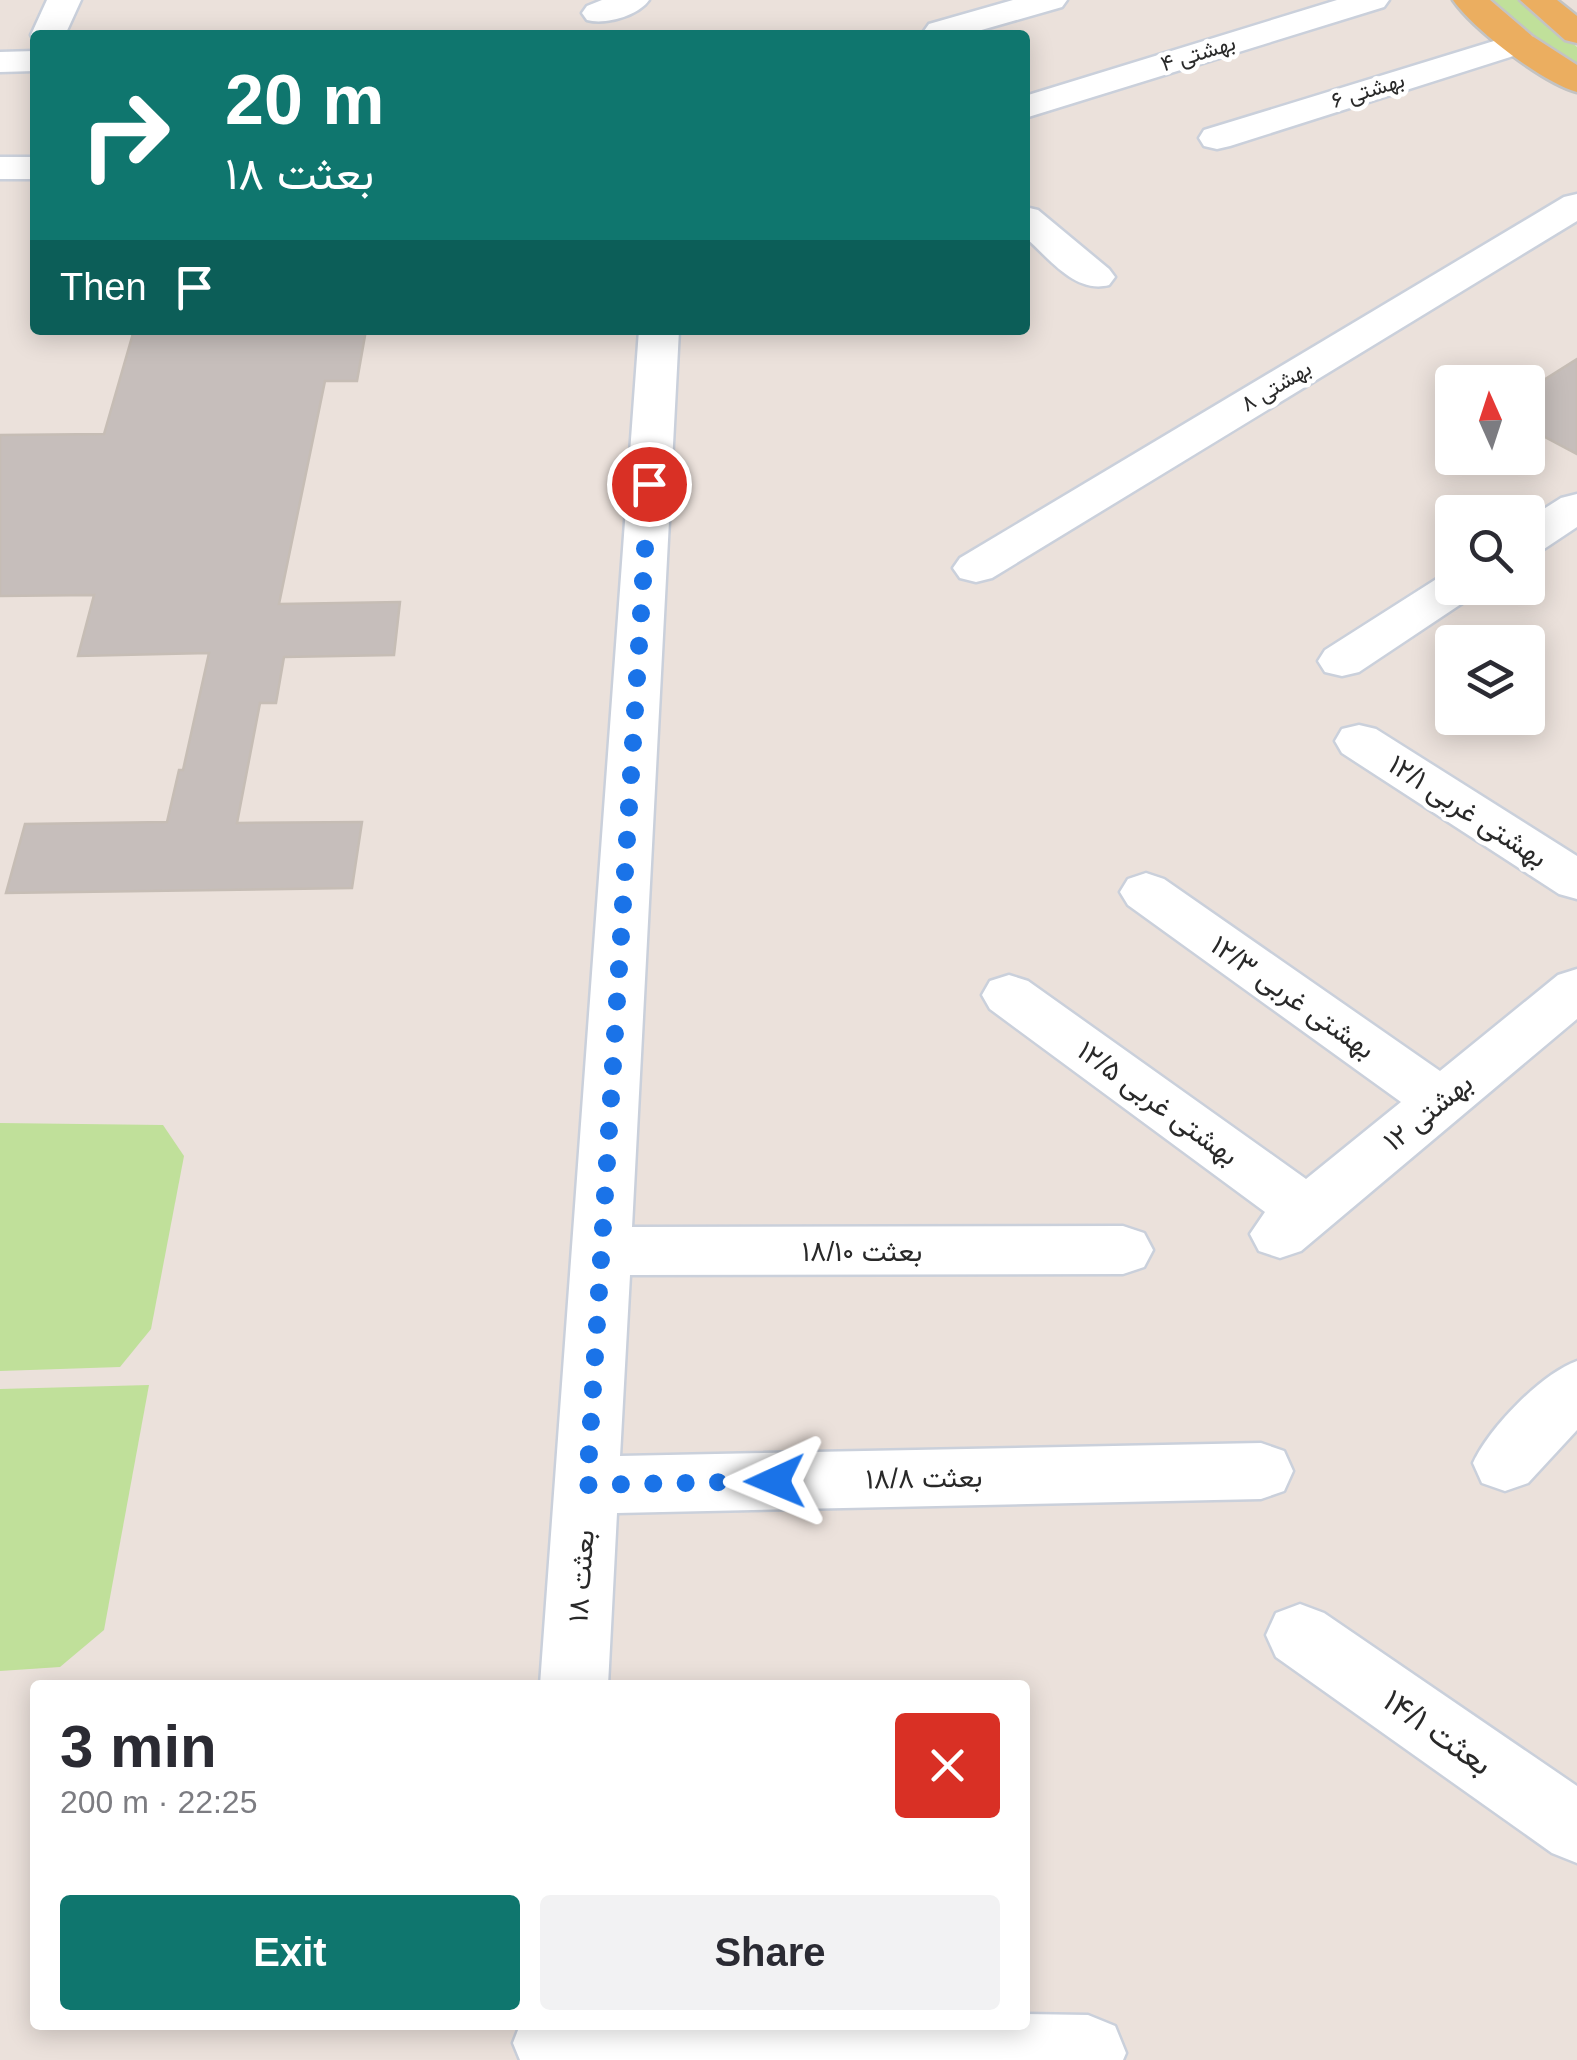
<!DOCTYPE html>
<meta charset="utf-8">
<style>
:root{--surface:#fff;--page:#f2f2f3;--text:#2b2b33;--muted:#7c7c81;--accent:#0f766e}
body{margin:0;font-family:Helvetica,Vazirmatn,sans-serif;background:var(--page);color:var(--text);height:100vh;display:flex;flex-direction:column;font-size:38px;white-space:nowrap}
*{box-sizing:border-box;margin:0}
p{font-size:32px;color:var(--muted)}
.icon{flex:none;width:55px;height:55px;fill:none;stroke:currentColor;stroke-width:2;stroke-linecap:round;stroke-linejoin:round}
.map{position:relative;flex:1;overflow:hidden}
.sheet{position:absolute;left:30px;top:1680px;width:1000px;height:350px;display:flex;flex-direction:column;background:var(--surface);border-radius:10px;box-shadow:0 5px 25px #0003}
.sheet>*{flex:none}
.top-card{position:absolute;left:30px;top:30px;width:1000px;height:305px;border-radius:10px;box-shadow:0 5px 25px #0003;background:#0f766e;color:#fff;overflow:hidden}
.needle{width:65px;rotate:357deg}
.buttons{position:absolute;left:1435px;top:365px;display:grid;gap:20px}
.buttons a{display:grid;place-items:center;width:110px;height:110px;border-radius:10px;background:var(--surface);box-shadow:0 5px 25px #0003;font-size:50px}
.pin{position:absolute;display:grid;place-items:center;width:85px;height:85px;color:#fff;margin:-42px;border:5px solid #fff;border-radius:50%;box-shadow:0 2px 10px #0007}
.me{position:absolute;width:110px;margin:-55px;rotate:269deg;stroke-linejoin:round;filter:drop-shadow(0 0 8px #0008)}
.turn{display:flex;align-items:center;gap:35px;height:210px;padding:0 30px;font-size:45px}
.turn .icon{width:130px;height:130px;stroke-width:2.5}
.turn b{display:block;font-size:70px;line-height:85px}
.then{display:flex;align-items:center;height:95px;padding:0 30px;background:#0003;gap:20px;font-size:38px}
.round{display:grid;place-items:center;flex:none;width:105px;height:105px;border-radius:10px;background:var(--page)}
.headline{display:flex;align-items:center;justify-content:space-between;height:170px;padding:0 30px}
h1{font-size:60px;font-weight:800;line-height:75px}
.cta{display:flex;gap:20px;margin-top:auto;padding:20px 30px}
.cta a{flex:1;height:115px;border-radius:10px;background:var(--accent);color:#fff;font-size:40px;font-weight:800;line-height:115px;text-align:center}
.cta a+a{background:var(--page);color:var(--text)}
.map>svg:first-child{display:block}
.green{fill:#c0e09a}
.building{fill:#c6bebb;stroke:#c6bdb5;stroke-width:2.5}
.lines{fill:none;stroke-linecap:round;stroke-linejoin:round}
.minor-casing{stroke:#cad0db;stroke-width:5}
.major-casing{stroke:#c3c3c3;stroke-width:5}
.minor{fill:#fff;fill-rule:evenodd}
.major{fill:#ebae60;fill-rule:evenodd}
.route{stroke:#1a73e8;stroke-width:18;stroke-dasharray:0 32.4}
.labels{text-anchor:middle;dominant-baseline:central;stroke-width:9;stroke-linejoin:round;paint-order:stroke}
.far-street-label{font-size:22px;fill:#292929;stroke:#fff}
.street-label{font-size:28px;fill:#292929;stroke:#fff}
.near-street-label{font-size:32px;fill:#292929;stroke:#fff}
</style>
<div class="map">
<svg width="1577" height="2060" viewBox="0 0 1577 2060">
<rect width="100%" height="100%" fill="#ebe1db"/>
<g class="green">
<path d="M1489 0H1523L1577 47V77Z"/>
<path d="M0 1123 163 1125 184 1156 151 1329 120 1367 0 1371Z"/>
<path d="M149 1385 104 1630 60 1667 0 1671V1389Z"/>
</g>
<g class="building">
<path d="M134 330H366L357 381H325L279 604 400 602 394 655 284 657 276 703H260L237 823 362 822 352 888 6 893 25 824 167 822 179 770H183L209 653 78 656 94 595 0 596V435L104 434Z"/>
<path d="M1577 359V454L1528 428V390Z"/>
</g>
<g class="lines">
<g class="minor-casing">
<g id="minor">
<path d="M47 0H81L65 35H35V41L31 35Z"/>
<path d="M602 0H649C638 16 605 25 587 20L582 13 587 6Z"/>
<path d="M1013 0H1067L1062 7 964 35H927L924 31 929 24Z"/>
<path d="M1337 0H1389L1384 7 1025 118V96Z"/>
<path d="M1520 33 1532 36 1537 43 1532 50 1230 146 1217 149 1204 146 1199 138 1204 130Z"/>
<path d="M35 51V71L0 72V52Z"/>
<rect x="0" y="157" width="35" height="22"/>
<path d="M1577 194V221L992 578 976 582 960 578 953 568 960 558 1564 197Z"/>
<path d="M1025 207 1038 210 1109 269 1115 277 1109 285C1075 294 1049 258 1025 237Z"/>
<path d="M639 330H679L632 1227 1123 1226 1144 1233 1153 1250 1144 1267 1123 1274 630 1275 620 1456 1261 1443 1284 1451 1293 1471 1284 1491 1261 1499 617 1513 608 1685H540Z"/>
<path d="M1577 494V527L1544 549 1528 553V519L1561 498Z"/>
<path d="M1452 574V588H1477L1470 598 1359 672 1342 676 1325 672 1318 661 1325 650 1438 578Z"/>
<path d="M1359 725 1376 729 1577 856V899L1559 894 1342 753 1335 741 1342 729Z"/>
<path d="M1146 873 1164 879 1440 1071 1558 975 1577 969V1019L1301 1251 1280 1258 1259 1251 1250 1234 1265 1212 990 1009 982 995 990 981 1009 975 1028 981 1306 1179 1401 1102 1128 905 1120 892 1128 879Z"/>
<path d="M1577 1361V1430L1528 1483 1505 1491 1482 1483 1473 1463C1489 1428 1541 1374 1577 1361Z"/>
<path d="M1300 1604 1324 1613 1577 1786V1863L1552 1853 1276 1657 1266 1635 1276 1613Z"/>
<path d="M1025 2014 1088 2015 1115 2026 1126 2053 1123 2060H520L513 2043 520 2025H1025Z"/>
</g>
</g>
<g class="major-casing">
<g id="major">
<path d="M1453 0H1490L1532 36 1577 65V92C1543 83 1473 29 1453 0Z"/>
<path d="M1520 0H1557L1577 16V43L1565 40Z"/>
</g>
</g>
<use href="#minor" class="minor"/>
<use href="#major" class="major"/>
</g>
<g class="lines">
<path class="route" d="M649 484 587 1485 775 1481"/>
</g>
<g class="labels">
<g class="far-street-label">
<text transform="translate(1198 53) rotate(-17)">۴ بهشتی</text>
<text transform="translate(1368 90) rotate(-17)">۶ بهشتی</text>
<text transform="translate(1276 386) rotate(-31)">۸ بهشتی</text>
</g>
<g class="street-label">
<text transform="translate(1468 811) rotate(33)">۱۲/۱ بهشتی غربی</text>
<text transform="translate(1293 997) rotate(35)">۱۲/۳ بهشتی غربی</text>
<text transform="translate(1158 1103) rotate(36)">۱۲/۵ بهشتی غربی</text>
<text transform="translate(1428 1112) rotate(-39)">۱۲ بهشتی</text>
<text x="862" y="1251">۱۸/۱۰ بعثت</text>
<text transform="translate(924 1478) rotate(-1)">۱۸/۸ بعثت</text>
<text transform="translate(581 1576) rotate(-86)">بعثت ۱۸</text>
</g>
<g class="near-street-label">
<text transform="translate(1438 1732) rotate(35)">۱۴/۱ بعثت</text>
</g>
</g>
</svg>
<div class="buttons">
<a><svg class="needle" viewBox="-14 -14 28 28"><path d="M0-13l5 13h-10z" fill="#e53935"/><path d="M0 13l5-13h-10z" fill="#7c7c81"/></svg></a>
<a><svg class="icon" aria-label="search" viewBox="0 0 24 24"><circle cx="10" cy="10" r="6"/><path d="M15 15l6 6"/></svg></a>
<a><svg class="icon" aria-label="layers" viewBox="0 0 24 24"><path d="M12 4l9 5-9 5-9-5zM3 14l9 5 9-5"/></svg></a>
</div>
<div class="pin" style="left:649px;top:484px;background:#d93025"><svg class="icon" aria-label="arrive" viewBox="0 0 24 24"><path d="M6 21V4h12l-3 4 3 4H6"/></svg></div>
<svg class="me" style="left:775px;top:1481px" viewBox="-20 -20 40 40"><path d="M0-17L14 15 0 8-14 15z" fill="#1a73e8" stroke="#fff" stroke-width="4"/></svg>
<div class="top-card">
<div class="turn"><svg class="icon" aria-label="right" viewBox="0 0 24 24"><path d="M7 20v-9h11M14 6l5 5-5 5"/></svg><div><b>20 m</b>بعثت ۱۸</div></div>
<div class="then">Then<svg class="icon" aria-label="arrive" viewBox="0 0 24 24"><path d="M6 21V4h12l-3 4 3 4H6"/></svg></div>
</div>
<section class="sheet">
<div class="headline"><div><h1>3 min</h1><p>200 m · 22:25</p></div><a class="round" style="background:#d93025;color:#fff"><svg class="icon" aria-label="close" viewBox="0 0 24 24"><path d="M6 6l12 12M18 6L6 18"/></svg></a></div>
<div class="cta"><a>Exit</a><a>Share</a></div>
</section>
</div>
